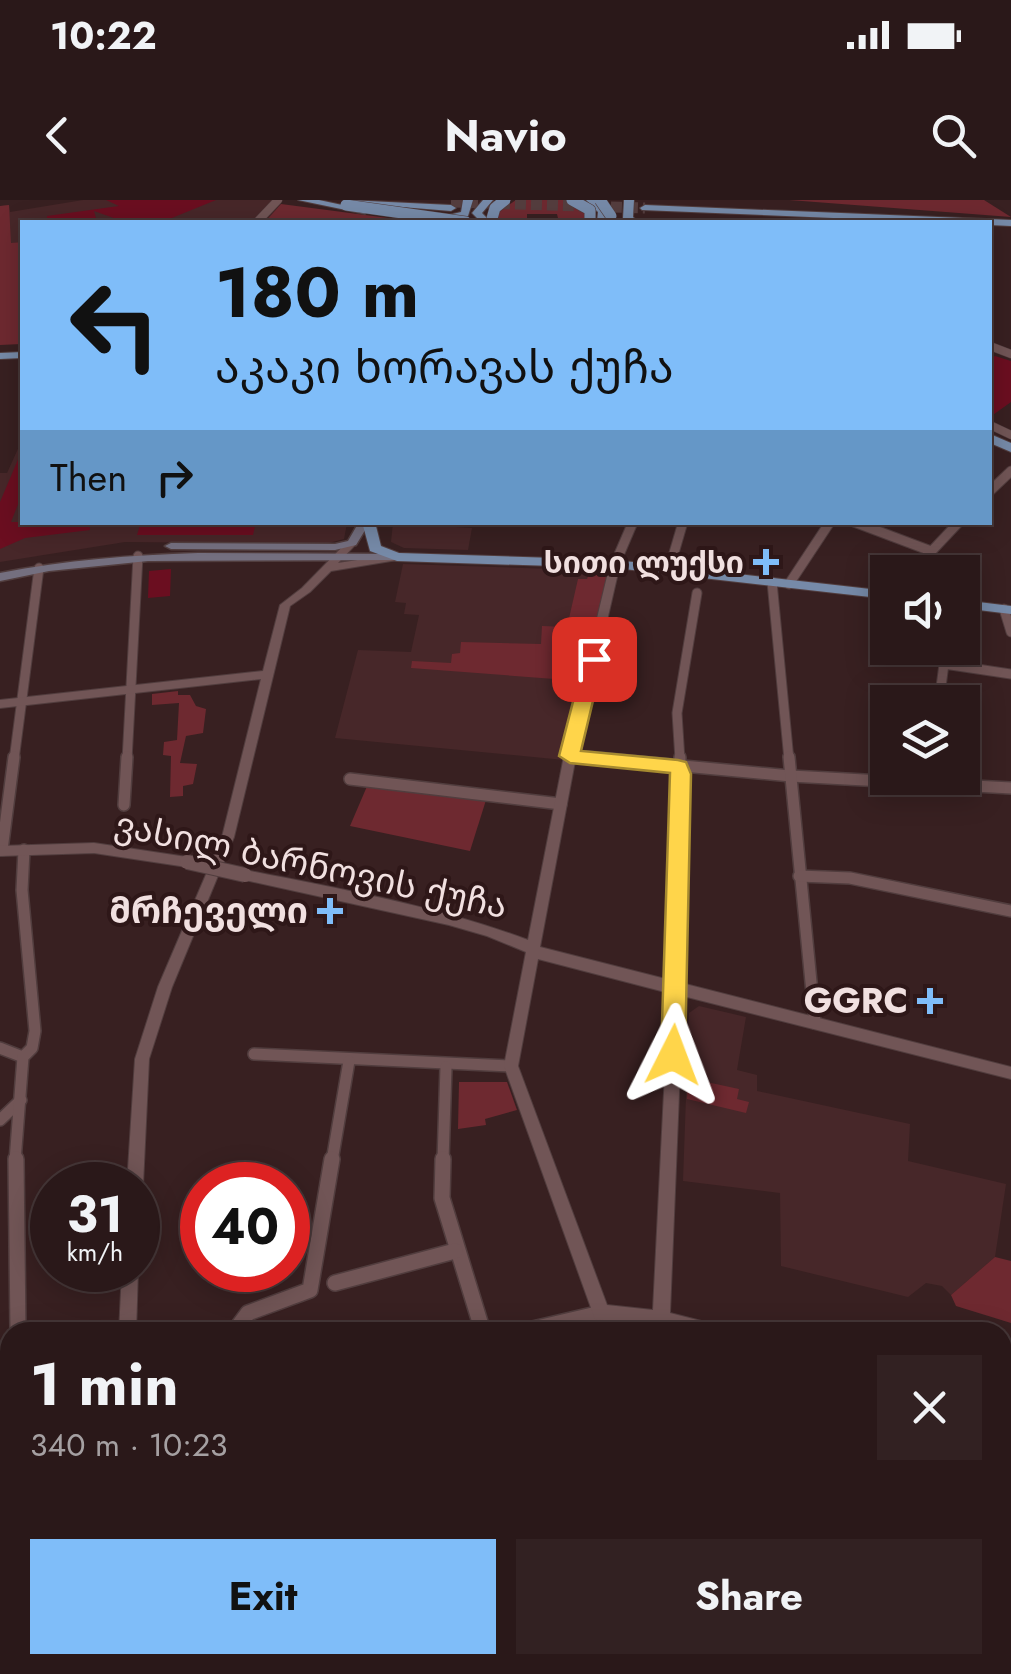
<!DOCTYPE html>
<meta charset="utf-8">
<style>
:root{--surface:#2a1819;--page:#322122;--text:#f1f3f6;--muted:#a5a0a2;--line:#463738;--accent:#7fbdf9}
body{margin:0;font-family:Jost,"Noto Sans Georgian",sans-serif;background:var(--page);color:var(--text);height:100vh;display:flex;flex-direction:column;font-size:38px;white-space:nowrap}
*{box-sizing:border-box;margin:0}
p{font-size:32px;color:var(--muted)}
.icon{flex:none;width:55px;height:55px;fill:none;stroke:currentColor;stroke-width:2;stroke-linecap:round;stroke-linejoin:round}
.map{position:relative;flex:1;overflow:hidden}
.side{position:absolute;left:0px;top:1122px;width:1012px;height:352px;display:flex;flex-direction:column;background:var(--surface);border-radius:30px 30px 0 0;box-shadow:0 5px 25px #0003,0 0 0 2px var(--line)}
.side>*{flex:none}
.hud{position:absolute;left:20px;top:20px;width:972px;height:305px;border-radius:0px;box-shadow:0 5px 25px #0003,0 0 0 2px var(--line);background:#7fbdf9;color:#111;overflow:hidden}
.tools{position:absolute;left:870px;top:355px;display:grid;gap:20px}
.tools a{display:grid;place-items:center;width:110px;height:110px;border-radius:0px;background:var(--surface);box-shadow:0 5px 25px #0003,0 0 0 2px var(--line);font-size:50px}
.speed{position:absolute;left:30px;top:962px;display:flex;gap:20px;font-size:50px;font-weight:700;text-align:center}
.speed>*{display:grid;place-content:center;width:130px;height:130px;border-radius:50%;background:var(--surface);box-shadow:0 5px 25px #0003,0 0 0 2px var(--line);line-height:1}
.speed small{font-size:25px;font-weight:400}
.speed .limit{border:15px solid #d22;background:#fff;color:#111}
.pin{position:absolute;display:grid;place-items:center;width:85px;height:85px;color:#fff;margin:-42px;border-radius:20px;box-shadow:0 5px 15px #0006}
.me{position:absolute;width:110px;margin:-55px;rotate:3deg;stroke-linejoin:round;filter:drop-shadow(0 0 8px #0008)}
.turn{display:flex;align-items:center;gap:35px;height:210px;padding:0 30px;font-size:45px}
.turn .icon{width:130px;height:130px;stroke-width:2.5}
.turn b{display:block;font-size:70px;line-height:85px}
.then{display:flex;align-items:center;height:95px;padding:0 30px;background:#0003;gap:20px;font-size:38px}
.round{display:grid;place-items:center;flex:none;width:105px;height:105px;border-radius:0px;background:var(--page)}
.headline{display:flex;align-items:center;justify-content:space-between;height:170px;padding:0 30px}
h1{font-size:60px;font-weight:700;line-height:75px}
.primary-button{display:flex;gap:20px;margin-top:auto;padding:20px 30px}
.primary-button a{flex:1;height:115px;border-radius:0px;background:var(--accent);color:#111;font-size:40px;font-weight:700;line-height:115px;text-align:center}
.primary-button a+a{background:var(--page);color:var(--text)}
.status{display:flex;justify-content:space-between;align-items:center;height:70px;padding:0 50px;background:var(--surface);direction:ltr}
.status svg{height:28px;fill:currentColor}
header{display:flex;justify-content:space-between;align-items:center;height:130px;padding:0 30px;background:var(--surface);font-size:45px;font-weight:700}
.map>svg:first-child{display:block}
.built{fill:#472729}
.green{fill:#6e2930}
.building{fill:#6b0e20}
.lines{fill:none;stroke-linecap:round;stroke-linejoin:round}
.primary-tunnel{stroke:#543d3e;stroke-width:11;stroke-dasharray:11 5;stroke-linecap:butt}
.minor-far3-casing{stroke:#513d3e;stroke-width:9}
.minor-far2-casing{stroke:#513d3e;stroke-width:11}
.minor-far1-casing{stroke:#513d3e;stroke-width:14}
.minor-casing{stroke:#513d3e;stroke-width:18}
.tertiary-casing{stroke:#513d3e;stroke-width:2}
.secondary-casing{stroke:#513d3e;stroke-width:3}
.primary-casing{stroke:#513d3e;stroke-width:2}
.minor-far3{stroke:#715556;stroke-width:8}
.minor-far2{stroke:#715556;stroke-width:9}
.minor-far1{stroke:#715556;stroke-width:11}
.minor{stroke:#715556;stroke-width:15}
.tertiary{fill:#715556;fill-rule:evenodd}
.secondary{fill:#746f7f;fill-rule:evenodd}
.primary{fill:#768aa8;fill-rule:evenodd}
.tertiary-bridge-casing{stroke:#513d3e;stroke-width:16;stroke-linecap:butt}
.primary-bridge-casing{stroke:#513d3e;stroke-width:12;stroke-linecap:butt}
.tertiary-bridge{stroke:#715556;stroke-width:14}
.primary-bridge{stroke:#768aa8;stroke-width:11}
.route{fill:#ffd54a;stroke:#a68a30;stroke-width:2.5}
.poi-dot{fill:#7fbdf9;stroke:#2e1718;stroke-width:4}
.labels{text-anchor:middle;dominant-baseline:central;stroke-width:8;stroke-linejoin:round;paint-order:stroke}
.far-poi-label{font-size:30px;font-weight:bold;fill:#f1e0e0;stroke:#2e1718;text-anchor:end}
.street-label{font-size:35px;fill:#f1e0e0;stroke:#2e1718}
.poi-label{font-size:35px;font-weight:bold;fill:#f1e0e0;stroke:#2e1718;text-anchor:end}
</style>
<div class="status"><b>10:22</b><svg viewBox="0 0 49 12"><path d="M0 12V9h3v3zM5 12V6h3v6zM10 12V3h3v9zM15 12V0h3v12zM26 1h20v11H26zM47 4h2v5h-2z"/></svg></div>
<header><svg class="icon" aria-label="back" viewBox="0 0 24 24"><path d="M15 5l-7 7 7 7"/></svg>Navio<svg class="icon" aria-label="search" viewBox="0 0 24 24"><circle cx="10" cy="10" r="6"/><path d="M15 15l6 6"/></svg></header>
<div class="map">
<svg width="1011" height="1474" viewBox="0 0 1011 1474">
<rect width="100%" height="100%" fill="#382021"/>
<g class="built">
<path d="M83 0H278L281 4 265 22H22V42L0 45V6L9 5 10 12Z"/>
<path d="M22 240V322L347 323 344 339 325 344 125 342 0 362V273H7Z"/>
<path d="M393 323 472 328 468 350 404 348 391 342Z"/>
<path d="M403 364 612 371 564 560 335 538 358 450 411 452 419 415 404 414 406 403 395 402Z"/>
<path d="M699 806 746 817 737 870 757 875V891L910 924 908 961 1006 984 995 1057 951 1095 942 1086 926 1083 908 1097 781 1066 780 993 683 981 689 813Z"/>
</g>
<g class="green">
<path d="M516 0H567L586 10 587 22H559L557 14H527V22H495L496 14Z"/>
<path d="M789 0H984L1011 17Z"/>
<path d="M281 4 419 22H265Z"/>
<path d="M9 5 11 43 22 42V144L0 145V6Z"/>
<path d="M589 374 610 375 581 481 411 468 412 461 451 463 452 454 460 453 461 442 541 444 542 426 567 427 578 379H587Z"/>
<path d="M178 491V495H190L196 506 206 509 203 533 186 536 180 563 197 564 193 584 183 586V596L170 597 171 556 163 555 164 542 177 540 179 503 152 505V494Z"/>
<path d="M368 584 486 600 470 651 350 626Z"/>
<path d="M688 878 739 889 737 899 749 902 746 913 687 899Z"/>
<path d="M459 882H507L517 910 485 919 486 925 458 929Z"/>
<path d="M995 1057 1011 1061V1123L956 1106 951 1095Z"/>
</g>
<g class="building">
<path d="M106 0H216L162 22H125L94 11 97 22H47V16L119 6Z"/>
<path d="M995 156 1011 161V202L990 217V159Z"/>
<path d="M22 250V294L11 322H89L90 330 25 338 0 349V302Z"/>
<path d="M141 322H256L253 335H137Z"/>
<path d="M171 369 170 396 148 398 149 371Z"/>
</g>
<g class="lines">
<path class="primary-tunnel" d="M451 2 645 8"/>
<g class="minor-far3-casing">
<g id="minor-far3">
<path d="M257 22 278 0"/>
<path d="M990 146 1011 154"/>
<path d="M990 225 1011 235"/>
</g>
</g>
<g class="minor-far2-casing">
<g id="minor-far2">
<path d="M990 291 1011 271"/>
<path d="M854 322 931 351"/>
<path d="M669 370 683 322"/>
<path d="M912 372 959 322"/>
<path d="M772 382 789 560"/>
<path d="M789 384 830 322"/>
<path d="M1004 409 1011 432"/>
<path d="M939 502 944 464 1011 474"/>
<path d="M570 556 614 560"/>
<path d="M14 560 39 368"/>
<path d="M127 560 138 356"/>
<path d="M680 560 677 513 697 393"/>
</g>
</g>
<g class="minor-far1-casing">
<g id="minor-far1">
<path d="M586 557 791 576 1011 588"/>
<path d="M789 557 815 823"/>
<path d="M350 579 561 604"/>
<path d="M124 605 127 557"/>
<path d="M2 650 14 557"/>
<path d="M799 676 850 678 1011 711"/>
<path d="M676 789 680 557"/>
<path d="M0 848 23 857"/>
<path d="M254 854 511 866"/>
<path d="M0 920 21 900"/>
<path d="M15 961 23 857 32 848 35 831 22 690 24 650"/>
<path d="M332 961 349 861"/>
<path d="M443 961 446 867"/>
</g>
</g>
<g class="minor-casing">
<g id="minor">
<path d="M16 959 18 1132"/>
<path d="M443 959 442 998 483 1132"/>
<path d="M335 1083 455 1051"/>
<path d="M234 1132 248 1113 310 1090 332 959"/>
<path d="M520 1132 601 1113 610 1132"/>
<path d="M1002 1314 1010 1293 1006 1198"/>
<path d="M0 1347 10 1342"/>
<path d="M393 1474 397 1465"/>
</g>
</g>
<g class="tertiary-casing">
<g id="tertiary">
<path d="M628 322H638L620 364 576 556 540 747 1011 867V879L683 796 670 1113 713 1124 719 1126 721 1132H682L661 1127 595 1119 504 866 526 752 487 736 449 725 245 680 238 675 245 670C340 689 437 706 528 740L564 556 610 364ZM538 759 669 793 653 1110 607 1105 518 866Z"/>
<path d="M352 340 357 343 338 363 397 354 402 357 397 360 331 371 310 392 290 406 234 637 172 787 149 859 143 985 138 991V985H127L135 859 158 787 222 637 261 479 0 508V500L263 471 280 405 302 388 348 341Z"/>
<path d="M94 643 187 657 194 662 187 667 94 653 0 656V646Z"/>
<path d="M138 1068V1070L136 1132H119L122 1070H138Z"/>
<path d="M806 1465H826L824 1474H804Z"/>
</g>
</g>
<g class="secondary-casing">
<g id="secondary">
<path d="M359 322H370L356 345 335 350 171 349 165 346 171 343 335 344 348 341Z"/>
<path d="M198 353 397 354 403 357 397 360 148 361 49 371 0 381V373C66 360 131 355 198 353Z"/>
</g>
</g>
<g class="primary-casing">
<g id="primary">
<path d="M298 0H319L370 11 365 14Z"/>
<path d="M347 0 451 5 456 8 451 11 352 3Z"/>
<path d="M463 0H473L468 16 440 21V17L461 12Z"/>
<path d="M483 0H493L482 13 491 22H481L472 13Z"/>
<path d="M586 0H597L606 9 607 22H597L598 12Z"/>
<path d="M624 0H634L633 17 638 22H628L623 18Z"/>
<path d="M645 5 1011 20V26L990 25V22H928L642 10 640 8Z"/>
<path d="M653 19H701L706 22H648Z"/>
<path d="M22 152V158L0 159V153Z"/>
<path d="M990 234 1011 243V252L990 243Z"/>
<path d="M362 322H375L381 346 399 353 615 360 888 391V399L615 368 397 361 370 351Z"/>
<path d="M962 400 1011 406V414L962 408Z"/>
</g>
</g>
<use href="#minor-far3" class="minor-far3"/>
<use href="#minor-far2" class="minor-far2"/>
<use href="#minor-far1" class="minor-far1"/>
<use href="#minor" class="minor"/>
<use href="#tertiary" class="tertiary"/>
<use href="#secondary" class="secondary"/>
<use href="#primary" class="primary"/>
<g class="tertiary-bridge-casing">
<path id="tertiary-bridge" d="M187 662 245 675"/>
</g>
<g class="primary-bridge-casing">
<g id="primary-bridge">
<path d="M572 0 590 10V22"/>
<path d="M600 0 611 16"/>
<path d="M346 5 466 22"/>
<path d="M491 22 495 8 505 0"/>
</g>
</g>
<use href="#tertiary-bridge" class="tertiary-bridge"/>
<use href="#primary-bridge" class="primary-bridge"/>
</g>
<path class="route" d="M594 453 603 459 581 551 678 560 686 562 691 574 685 855 673 865 661 855 670 573 570 563 559 556 584 459Z"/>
<g class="poi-dot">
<path d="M761 347h10v10h10v10h-10v10h-10v-10h-10v-10h10z"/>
<path d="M325 696h10v10h10v10h-10v10h-10v-10h-10v-10h10z"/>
<path d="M925 786h10v10h10v10h-10v10h-10v-10h-10v-10h10z"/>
</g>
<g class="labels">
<g class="far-poi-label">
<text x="744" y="362">სითი ლუქსი</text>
</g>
<g class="street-label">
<text transform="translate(311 665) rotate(12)">ვასილ ბარნოვის ქუჩა</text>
</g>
<g class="poi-label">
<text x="308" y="711">მრჩეველი</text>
<text x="908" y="801">GGRC</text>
</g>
</g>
</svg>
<div class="tools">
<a><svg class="icon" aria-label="sound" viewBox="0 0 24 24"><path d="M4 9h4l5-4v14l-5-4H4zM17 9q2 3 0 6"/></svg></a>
<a><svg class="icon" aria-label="layers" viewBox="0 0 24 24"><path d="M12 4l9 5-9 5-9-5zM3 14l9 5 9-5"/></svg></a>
</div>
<div class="speed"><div>31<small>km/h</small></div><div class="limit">40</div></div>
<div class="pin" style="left:594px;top:459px;background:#d93025"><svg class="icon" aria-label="arrive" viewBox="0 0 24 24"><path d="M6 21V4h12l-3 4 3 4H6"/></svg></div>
<svg class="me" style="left:673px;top:855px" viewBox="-20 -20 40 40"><path d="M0-17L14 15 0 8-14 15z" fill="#ffd54a" stroke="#fff" stroke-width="4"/></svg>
<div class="hud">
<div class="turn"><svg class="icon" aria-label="left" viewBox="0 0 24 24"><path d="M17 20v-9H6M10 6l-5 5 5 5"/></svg><div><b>180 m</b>აკაკი ხორავას ქუჩა</div></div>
<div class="then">Then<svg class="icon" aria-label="right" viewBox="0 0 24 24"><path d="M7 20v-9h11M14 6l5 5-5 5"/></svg></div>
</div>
<section class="side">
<div class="headline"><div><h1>1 min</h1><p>340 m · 10:23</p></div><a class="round"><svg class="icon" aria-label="close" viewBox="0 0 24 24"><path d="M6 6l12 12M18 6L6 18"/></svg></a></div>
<div class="primary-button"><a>Exit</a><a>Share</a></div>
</section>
</div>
